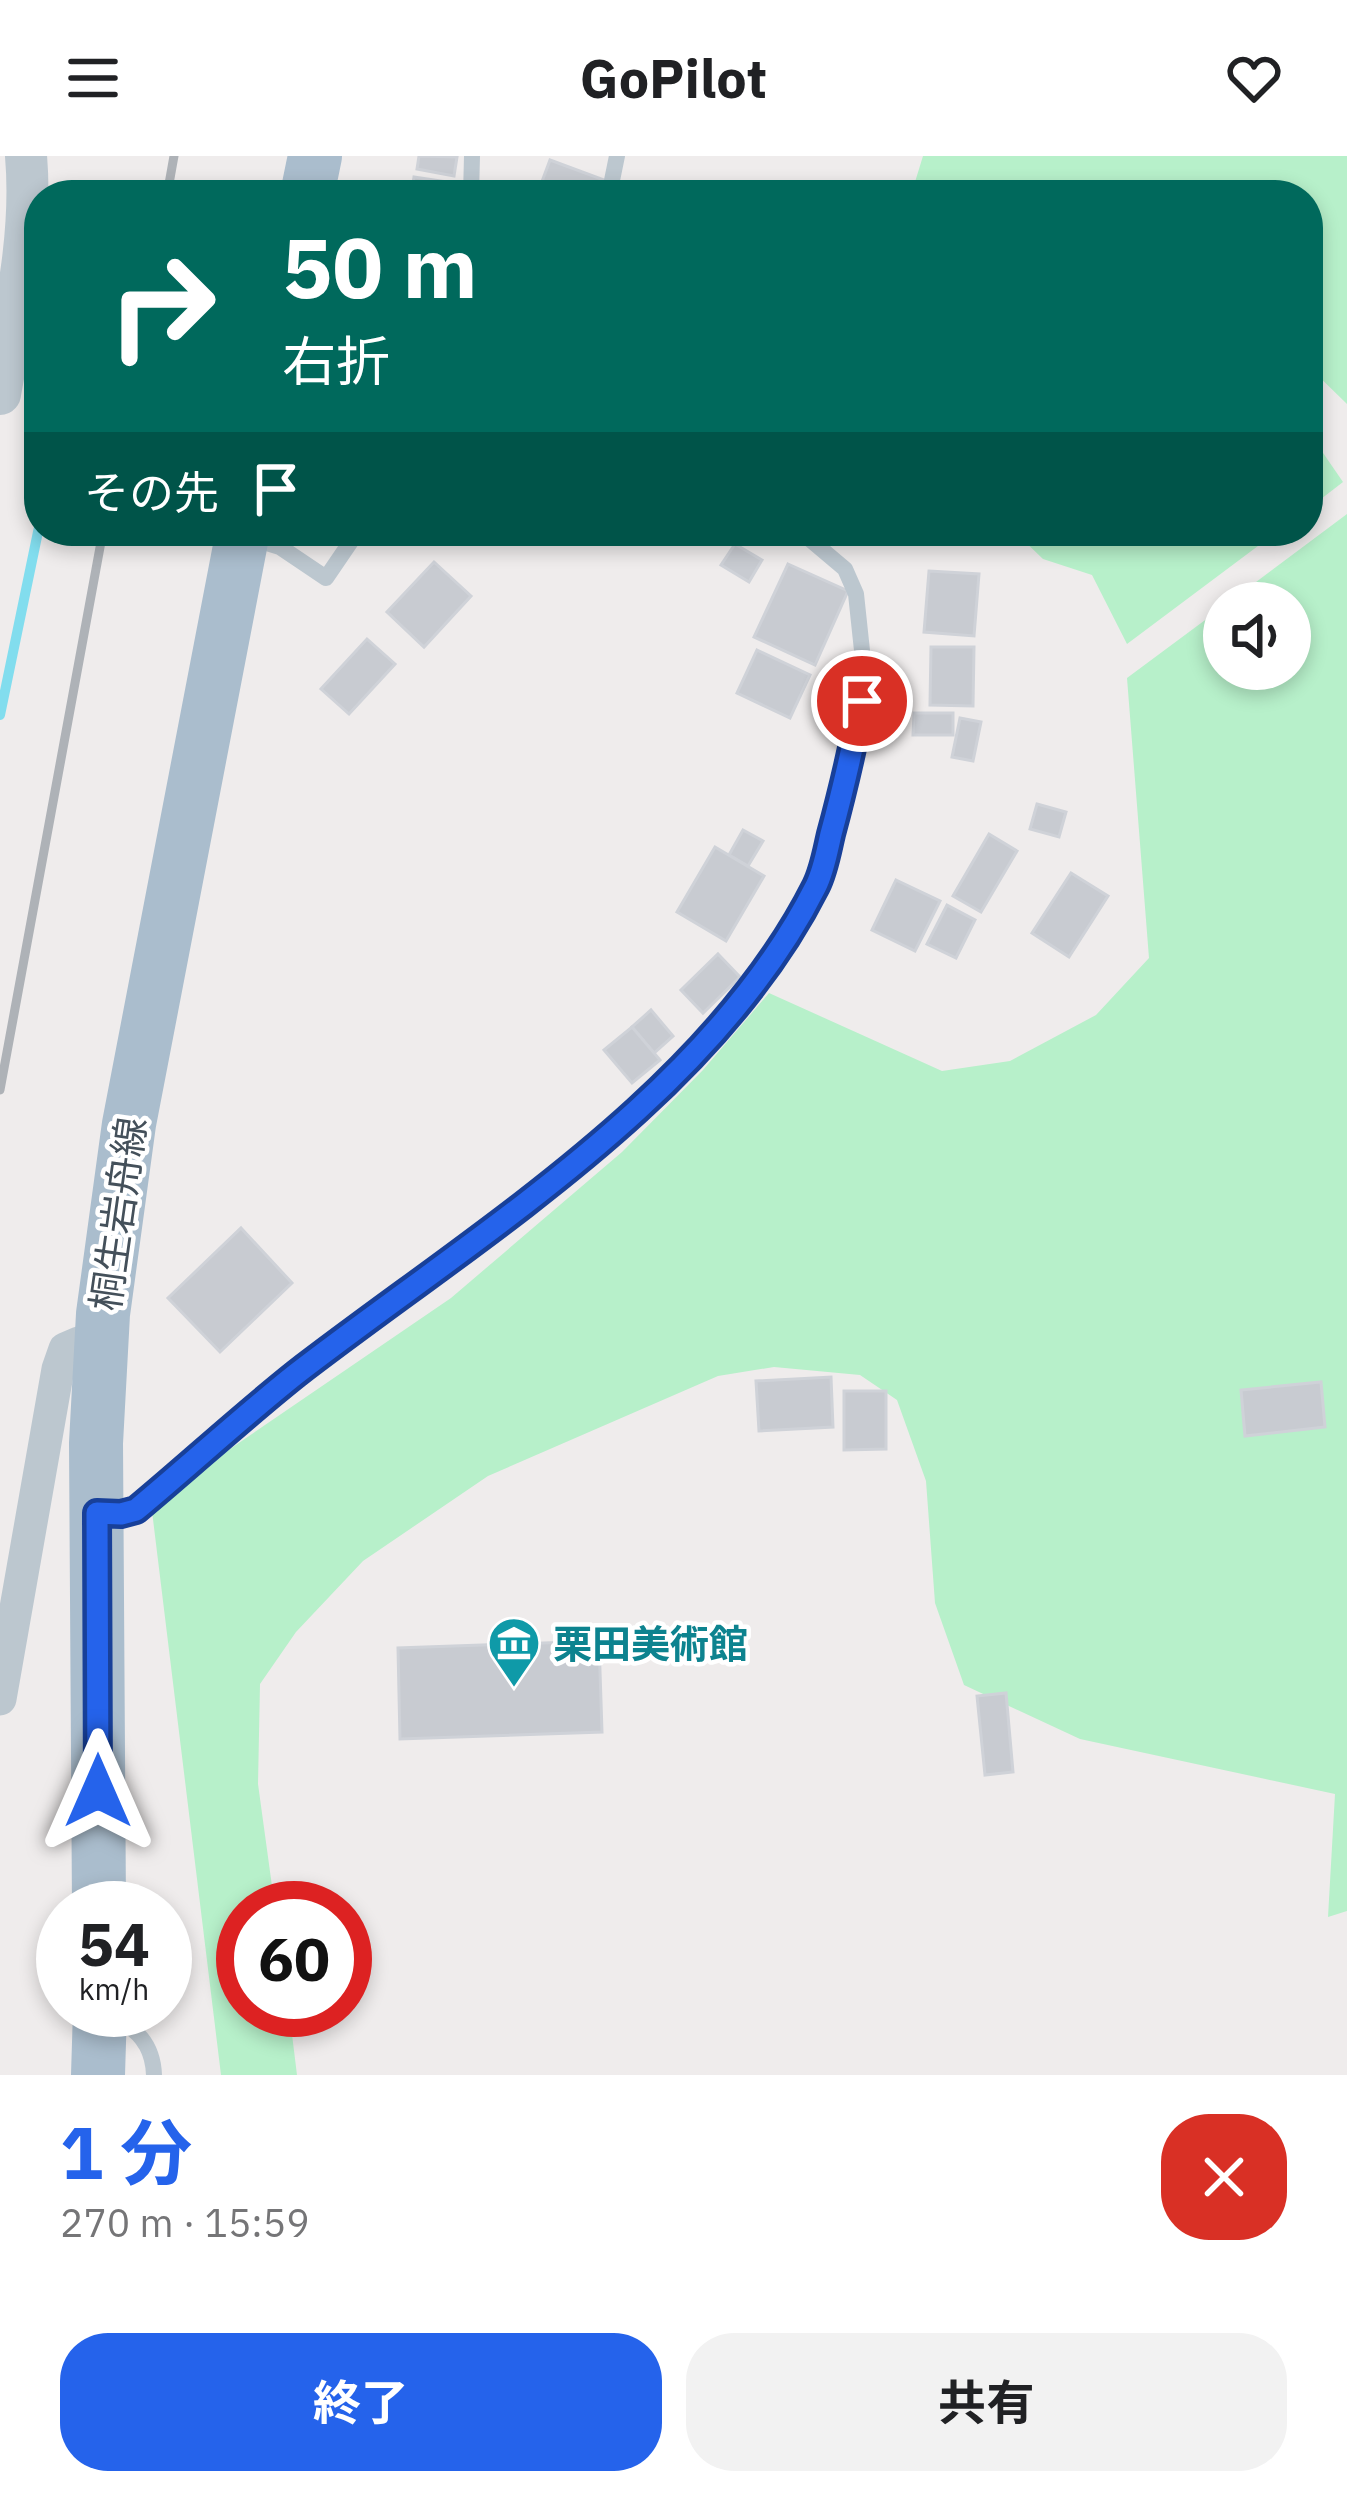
<!DOCTYPE html>
<html lang="ja">
<meta charset="utf-8">
<style>
:root{--surface:#fff;--page:#f2f2f2;--text:#202124;--muted:#757577;--accent:#2563eb}
body{margin:0;font-family:"IBM Plex Sans","Noto Sans JP",sans-serif;background:var(--page);color:var(--text);height:100vh;display:flex;flex-direction:column;font-size:45px;white-space:nowrap}
*{box-sizing:border-box;margin:0}
p{font-size:39px;color:var(--muted)}
.icon{flex:none;width:66px;height:66px;fill:none;stroke:currentColor;stroke-width:2;stroke-linecap:round;stroke-linejoin:round}
.map{position:relative;height:1919px;overflow:hidden}
.details{display:flex;flex-direction:column;background:var(--surface);flex:1}
.details>*{flex:none}
.hud{position:absolute;left:24px;top:24px;width:1299px;height:366px;border-radius:48px;box-shadow:0 6px 18px #0003;background:#00695c;color:#fff;overflow:hidden}
.controls{position:absolute;left:1203px;top:426px;display:grid;gap:24px}
.controls a{display:grid;place-items:center;width:108px;height:108px;border-radius:50%;background:var(--surface);box-shadow:0 6px 18px #0003;font-size:60px}
.speed{position:absolute;left:36px;top:1725px;display:flex;gap:24px;font-size:60px;font-weight:700;text-align:center}
.speed>*{display:grid;place-content:center;width:156px;height:156px;border-radius:50%;background:var(--surface);box-shadow:0 6px 18px #0003;line-height:1}
.speed small{font-size:30px;font-weight:400}
.speed .limit{border:18px solid #d22;background:#fff;color:#111}
.pin{position:absolute;display:grid;place-items:center;width:102px;height:102px;color:#fff;margin:-51px;border:6px solid #fff;border-radius:50%;box-shadow:0 3px 12px #0007}
.me{position:absolute;width:132px;margin:-66px;rotate:0deg;stroke-linejoin:round;filter:drop-shadow(0 0 9px #0008)}
.turn{display:flex;align-items:center;gap:42px;height:252px;padding:0 60px;font-size:54px}
.turn .icon{width:156px;height:156px;stroke-width:2.5}
.turn b{display:block;font-size:84px;line-height:102px}
.then{display:flex;align-items:center;height:114px;padding:0 60px;background:#0003;gap:24px;font-size:45px}
.round{display:grid;place-items:center;flex:none;width:126px;height:126px;border-radius:48px;background:var(--page)}
.overview{display:flex;align-items:center;justify-content:space-between;height:204px;padding:0 60px}
h1{font-size:72px;font-weight:700;line-height:90px;color:var(--accent)}
.action{display:flex;gap:24px;margin-top:auto;padding:24px 60px}
.action a{flex:1;height:138px;border-radius:48px;background:var(--accent);color:#fff;font-size:48px;font-weight:700;line-height:138px;text-align:center}
.action a+a{background:var(--page);color:var(--text)}
header{display:flex;justify-content:space-between;align-items:center;height:156px;padding:0 60px;background:var(--surface);font-size:54px;font-weight:700}
.map>svg:first-child{display:block}
.green{fill:#b7f0ca}
.lines{fill:none;stroke-linecap:round;stroke-linejoin:round}
.stream{stroke:#82ddee;stroke-width:10}
.building{fill:#c8cbd1;stroke:#cfd2d8;stroke-width:3}
.service{stroke:#bcc7cf;stroke-width:16}
.minor{stroke:#bcc7cf;stroke-width:33}
.tertiary{stroke:#bcc7cf;stroke-width:42}
.primary{stroke:#aabdcd;stroke-width:54}
.rail{stroke:#aeb2b7;stroke-width:9}
.route-casing{stroke:#184099;stroke-width:30}
.route{stroke:#2563eb;stroke-width:21}
.labels{text-anchor:middle;dominant-baseline:central;stroke-width:9;stroke-linejoin:round;paint-order:stroke}
.street-label{font-size:39px;fill:#44505a;stroke:#fff}
.culture-label{font-size:39px;font-weight:bold;fill:#0d838f;stroke:#fff;text-anchor:start}
</style>
<header><svg class="icon" aria-label="menu" viewBox="0 0 24 24"><path d="M4 6h16M4 12h16M4 18h16"/></svg>GoPilot<svg class="icon" aria-label="heart" viewBox="0 0 24 24"><path d="M12 20l-8-8c-3-5 5-10 8-4 3-6 11-1 8 4z"/></svg></header>
<div class="map">
<svg width="1347" height="1919" viewBox="0 0 1347 1919">
<rect width="100%" height="100%" fill="#efecec"/>
<g class="green">
<path d="M923 0H1347V248L1308 210V39H911Z"/>
<path d="M1308 275 1343 326 1308 353Z"/>
<path d="M1347 358V1755L1328 1761 1335 1638 1080 1583 964 1529 935 1447 926 1325 897 1244 860 1219 774 1211 718 1220 488 1320 363 1405 296 1476 260 1528 258 1628 275 1752H243V1854H289L297 1919H221L151 1347 451 1142 622 996 703 914 769 837 942 915 1010 905 1096 859 1149 802 1127 522 1224 450V513H1290V447H1228Z"/>
<path d="M1014 375H1278L1127 488 1092 419 1043 403Z"/>
</g>
<g class="lines">
<path class="stream" d="M0 559 39 371"/>
</g>
<g class="building">
<path d="M419 0 457 1 454 20 417 13Z"/>
<path d="M550 4 607 25 601 39H537Z"/>
<path d="M414 21 454 27 452 39H411Z"/>
<path d="M735 388 762 404 749 426 721 409Z"/>
<path d="M434 406 471 440 424 491 387 456Z"/>
<path d="M788 408 848 435 815 509 754 481Z"/>
<path d="M929 415 979 418 974 480 924 476Z"/>
<path d="M367 483 395 508 349 558 321 533Z"/>
<path d="M931 491H974L973 550 930 549Z"/>
<path d="M757 494 810 519 790 562 737 537Z"/>
<path d="M914 557H953V579H913Z"/>
<path d="M960 562 981 566 973 605 952 601Z"/>
<path d="M1037 648 1066 656 1059 681 1030 673Z"/>
<path d="M743 674 763 685 748 710 729 699Z"/>
<path d="M989 678 1017 695 981 756 953 740Z"/>
<path d="M715 691 764 720 726 785 677 756Z"/>
<path d="M1071 717 1108 740 1069 801 1032 777Z"/>
<path d="M896 724 940 745 915 795 872 774Z"/>
<path d="M947 749 975 764 956 802 927 788Z"/>
<path d="M718 798 740 821 703 857 681 834Z"/>
<path d="M651 854 673 880 654 897 632 871Z"/>
<path d="M632 871 660 904 632 927 604 894Z"/>
<path d="M241 1072 292 1127 220 1196 168 1142Z"/>
<path d="M831 1221 833 1271 759 1275 756 1225Z"/>
<path d="M1321 1226 1325 1271 1245 1280 1241 1234Z"/>
<path d="M844 1235H886V1293L844 1294Z"/>
<path d="M599 1485 602 1576 400 1583 398 1492Z"/>
<path d="M1006 1537 1013 1616 985 1619 977 1540Z"/>
</g>
<g class="lines">
<g class="service">
<path d="M471 39 472 0"/>
<path d="M609 39 617 0"/>
<path d="M250 382 280 391 326 422 358 375"/>
<path d="M102 1357 137 1354 294 1220 487 1076 624 965 689 904 790 779 819 724 851 602 862 545 863 504 856 438 845 413 800 375"/>
<path d="M107 1861C136 1869 153 1889 154 1919"/>
</g>
<path class="minor" d="M0 1543 58 1213 65 1193 79 1187 102 1188"/>
<path class="tertiary" d="M0 238C14 159 33 80 26 0"/>
<g class="primary">
<path d="M307 39 315 0"/>
<path d="M99 1752 96 1287 103 1158 129 968 243 375"/>
<path d="M98 1919 100 1854"/>
</g>
<g class="rail">
<path d="M167 39 174 0"/>
<path d="M0 934 103 375"/>
</g>
</g>
<g class="lines">
<g class="route-casing">
<path id="route" d="M98 1635 97 1357 121 1358 136 1354C190 1309 242 1261 296 1218 476 1079 711 939 816 730 824 714 827 695 831 678 843 634 853 590 862 545"/>
</g>
<use href="#route" class="route"/>
</g>
<defs>
<g id="museum-pin" transform="scale(2.7)"><path d="M0 17L-7.5 6A9.5 9.5 0 1 1 7.5 6Z" fill="#0f9aa8" stroke="#fff"/><path d="M0-6L6-3V-2H-6V-3ZM-5-1h2V3h-2ZM-1-1h2V3h-2ZM3-1h2V3H3ZM-6 4H6V6H-6Z" fill="#fff"/></g>
</defs>
<g fill-rule="evenodd">
<use href="#museum-pin" x="514" y="1487"/>
</g>
<g class="labels">
<g class="street-label">
<text transform="translate(118 1058) rotate(-82)">桐生岩舟線</text>
</g>
<g class="culture-label">
<text x="553" y="1487">栗田美術館</text>
</g>
</g>
</svg>
<div class="controls">
<a><svg class="icon" aria-label="sound" viewBox="0 0 24 24"><path d="M4 9h4l5-4v14l-5-4H4zM17 9q2 3 0 6"/></svg></a>
</div>
<div class="speed"><div>54<small>km/h</small></div><div class="limit">60</div></div>
<div class="pin" style="left:862px;top:545px;background:#d93025"><svg class="icon" aria-label="arrive" viewBox="0 0 24 24"><path d="M6 21V4h12l-3 4 3 4H6"/></svg></div>
<svg class="me" style="left:98px;top:1635px" viewBox="-20 -20 40 40"><path d="M0-17L14 15 0 8-14 15z" fill="#2563eb" stroke="#fff" stroke-width="4"/></svg>
<div class="hud">
<div class="turn"><svg class="icon" aria-label="right" viewBox="0 0 24 24"><path d="M7 20v-9h11M14 6l5 5-5 5"/></svg><div><b>50 m</b>右折</div></div>
<div class="then">その先<svg class="icon" aria-label="arrive" viewBox="0 0 24 24"><path d="M6 21V4h12l-3 4 3 4H6"/></svg></div>
</div>
</div>
<section class="details">
<div class="overview"><div><h1>1 分</h1><p>270 m · 15:59</p></div><a class="round" style="background:#d93025;color:#fff"><svg class="icon" aria-label="close" viewBox="0 0 24 24"><path d="M6 6l12 12M18 6L6 18"/></svg></a></div>
<div class="action"><a>終了</a><a>共有</a></div>
</section>
